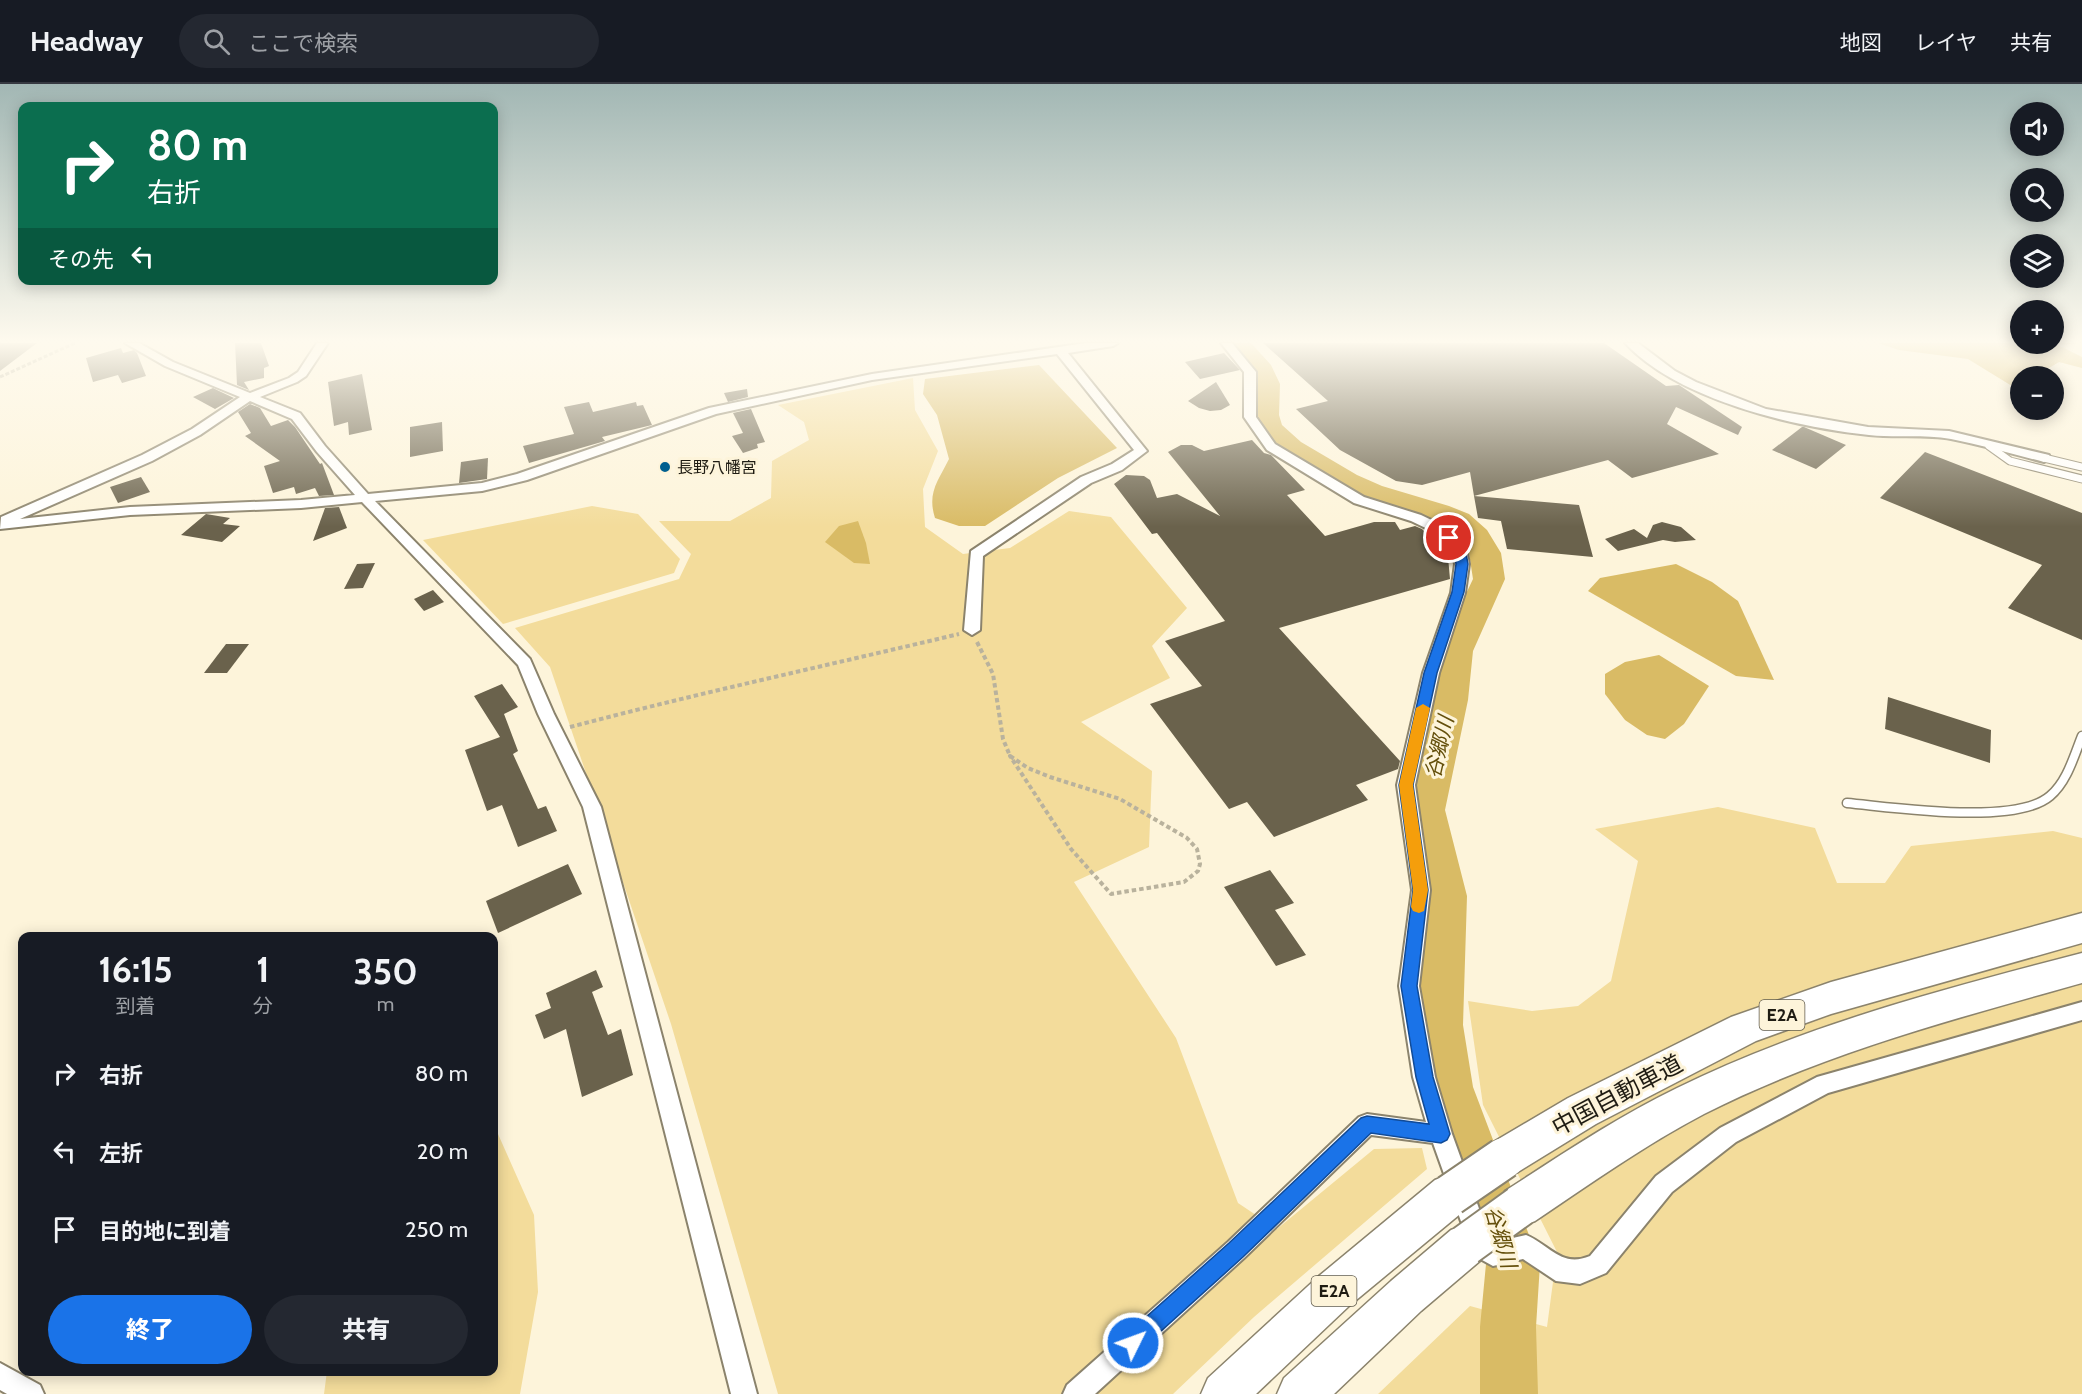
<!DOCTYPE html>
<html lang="ja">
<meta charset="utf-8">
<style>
:root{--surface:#171b24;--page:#242831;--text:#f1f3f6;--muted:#9ea1a6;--line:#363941;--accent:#1a73e8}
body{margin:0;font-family:Cabin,"Noto Sans JP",sans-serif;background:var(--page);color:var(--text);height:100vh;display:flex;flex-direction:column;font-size:22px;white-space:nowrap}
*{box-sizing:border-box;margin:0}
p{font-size:20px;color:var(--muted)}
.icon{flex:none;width:33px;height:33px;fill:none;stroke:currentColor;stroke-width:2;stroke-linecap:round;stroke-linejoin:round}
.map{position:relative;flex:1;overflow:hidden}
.drawer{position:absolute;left:18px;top:848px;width:480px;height:444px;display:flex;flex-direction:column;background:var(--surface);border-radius:12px;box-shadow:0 3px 15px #0003}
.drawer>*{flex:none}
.banner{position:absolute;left:18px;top:18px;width:480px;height:183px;border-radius:12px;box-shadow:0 3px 15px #0003;background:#0b6e4f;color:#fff;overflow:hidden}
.tools{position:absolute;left:2010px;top:18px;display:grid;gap:12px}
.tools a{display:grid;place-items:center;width:54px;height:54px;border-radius:50%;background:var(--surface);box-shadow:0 3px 15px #0003;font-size:30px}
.pin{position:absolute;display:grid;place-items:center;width:51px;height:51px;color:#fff;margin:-26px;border:3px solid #fff;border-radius:50%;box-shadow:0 2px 6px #0007}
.me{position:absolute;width:66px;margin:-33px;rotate:48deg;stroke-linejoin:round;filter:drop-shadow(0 0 4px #0008)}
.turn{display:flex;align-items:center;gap:21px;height:126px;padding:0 30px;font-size:27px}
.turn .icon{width:78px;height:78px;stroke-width:2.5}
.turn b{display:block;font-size:42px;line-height:51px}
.then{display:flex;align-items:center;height:57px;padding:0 30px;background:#0003;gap:12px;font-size:22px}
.eta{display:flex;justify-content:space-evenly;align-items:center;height:102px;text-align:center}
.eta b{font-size:36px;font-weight:800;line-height:42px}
.primary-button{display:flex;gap:12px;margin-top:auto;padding:12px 30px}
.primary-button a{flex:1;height:69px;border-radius:36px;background:var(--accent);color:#fff;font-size:24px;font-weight:800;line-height:69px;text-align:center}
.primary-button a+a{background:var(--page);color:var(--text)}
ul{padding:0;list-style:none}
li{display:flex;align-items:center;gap:18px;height:78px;padding:0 30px}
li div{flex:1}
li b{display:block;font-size:22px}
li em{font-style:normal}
header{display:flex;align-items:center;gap:36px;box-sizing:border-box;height:84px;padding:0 30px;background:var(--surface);border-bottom:2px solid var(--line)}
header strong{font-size:28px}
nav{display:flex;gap:33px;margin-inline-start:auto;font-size:21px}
.search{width:420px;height:54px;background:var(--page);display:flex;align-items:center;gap:15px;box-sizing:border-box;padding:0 21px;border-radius:33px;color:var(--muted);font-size:22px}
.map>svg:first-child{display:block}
.green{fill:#f3dc9b}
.water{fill:#d9bb65}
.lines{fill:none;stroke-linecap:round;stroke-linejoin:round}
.river{fill:#d9bb65;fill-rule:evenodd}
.building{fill:#6a624c}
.service-far1-casing{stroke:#8b836c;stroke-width:9}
.service-casing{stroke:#8b836c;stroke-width:11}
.minor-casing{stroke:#8b836c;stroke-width:4}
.motorway-casing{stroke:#8b836c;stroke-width:3}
.path-far1{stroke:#b9b29d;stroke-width:3;stroke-dasharray:4 2;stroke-linecap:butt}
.path{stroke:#b9b29d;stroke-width:4;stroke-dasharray:4.5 3;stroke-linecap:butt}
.service-far1{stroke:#fff;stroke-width:7}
.service{stroke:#fff;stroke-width:8}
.minor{fill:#fff;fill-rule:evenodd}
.motorway{fill:#fff;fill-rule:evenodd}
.motorway-bridge-casing{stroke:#8b836c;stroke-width:44;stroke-linecap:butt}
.motorway-bridge{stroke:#fff;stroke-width:40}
.route{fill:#1a73e8;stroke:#114b97;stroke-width:1.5}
.slow{fill:#f59e0b}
.poi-dot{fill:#005f8f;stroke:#fdf4da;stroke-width:2}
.labels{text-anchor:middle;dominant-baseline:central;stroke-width:6;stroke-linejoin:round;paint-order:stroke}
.far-poi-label{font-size:16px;fill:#1f1c13;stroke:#fdf4da;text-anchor:start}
.shield{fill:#fdf4da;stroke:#625d4f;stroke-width:1.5}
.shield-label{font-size:18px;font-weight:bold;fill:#1f1c13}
.water-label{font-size:21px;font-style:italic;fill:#644f0b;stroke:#fdf4da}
.near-street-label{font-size:24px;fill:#1f1c13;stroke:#fdf4da}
</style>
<header>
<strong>Headway</strong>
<div class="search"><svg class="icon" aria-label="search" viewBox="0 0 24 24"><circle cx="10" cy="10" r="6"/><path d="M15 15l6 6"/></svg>ここで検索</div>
<nav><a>地図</a><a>レイヤ</a><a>共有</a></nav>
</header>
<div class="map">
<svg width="2082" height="1310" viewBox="0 0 2082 1310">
<rect width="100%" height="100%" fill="#fdf4da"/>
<g class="green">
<path d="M913 294 915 326 938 367 923 405 925 443 963 470 1010 464 1069 427 1111 433 1187 524 1152 562 1170 594 1081 638 1152 687 1149 763 1074 798 1176 954 1238 1119 1277 1145 1374 1065 1422 1064 1427 1085 1254 1233 1173 1310H778L671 940 550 583 515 544 679 495 691 470 659 437H730L771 414 772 377 809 356 804 338 778 321Z"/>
<path d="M592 422 638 430 680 475 674 489 503 540 423 456Z"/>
<path d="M1718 723 1815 744 1837 799H1885L1911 762 2053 747 2082 754V1310H1378L1470 1222 1547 1243 1557 1168 1483 1021 1468 917 1532 927 1578 922 1611 897 1638 777 1595 745Z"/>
<path d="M494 1041 534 1131 538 1208 520 1310H324L327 1287H494Z"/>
</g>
<g class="water">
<path d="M1878 259H2079L2058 261 2082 273V284L2059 278 2036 292H2020V307L1968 275 1899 266Z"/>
<path d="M1039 281 1117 364 1058 394 985 442H959L935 434C927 409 938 397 949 375L937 331 923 310 925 295Z"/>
<path d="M858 437 866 459 870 480 854 479 825 458 839 442Z"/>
<path d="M1676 480 1712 498 1738 517 1774 596 1736 592 1588 507 1600 494Z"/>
<path d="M1659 571 1709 602 1684 640 1665 655 1647 651 1625 636 1605 610V590L1625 578Z"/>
</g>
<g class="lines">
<path class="river" d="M1225 259H1251L1271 281 1280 300 1279 331 1282 341 1301 358 1357 391 1382 402 1449 422 1469 430 1487 446 1501 469 1505 495 1473 567 1468 616 1445 726 1467 812 1463 941 1473 1003 1540 1180 1536 1243 1538 1310H1480V1243L1486 1180 1425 1003 1417 941 1425 812 1405 726 1432 616 1439 567 1473 495 1469 469 1463 458 1447 444 1427 434 1360 414 1337 403 1281 370 1255 344 1251 331 1254 300 1250 289Z"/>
</g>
<g class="building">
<path d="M0 259H37L0 287Z"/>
<path d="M235 259H261L269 282 264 284V294L244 298 249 306 237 301Z"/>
<path d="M1263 259H1604L1666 302 1679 301 1742 343 1738 351 1676 323 1667 340 1719 370 1632 394 1608 376 1474 412 1470 388 1422 401 1396 397 1340 366 1296 325 1328 317Z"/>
<path d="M121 264 123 269 134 266 137 269 146 292 122 299 118 291 93 298 86 274Z"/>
<path d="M1224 269 1240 286 1200 295 1185 278Z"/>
<path d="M362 290 372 346 349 351 348 338 334 342 328 298Z"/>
<path d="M1216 298 1230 321 1221 326 1210 327 1199 324 1188 317Z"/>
<path d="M213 304 219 307 234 314 215 325 193 313Z"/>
<path d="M747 305 748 313 728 318 724 309Z"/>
<path d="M589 318 593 328 636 318 637 322 643 321 652 341 602 353 605 357 529 379 523 362 574 350 564 323Z"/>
<path d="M250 320 260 324 271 342 288 336 295 343 320 380 322 379 334 411 319 412 315 404 296 410 294 403 273 409 264 382 280 377 245 352 251 349 238 328Z"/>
<path d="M751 325 765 358 757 360 758 364 743 369 732 352 743 349 733 329Z"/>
<path d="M442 338 443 367 410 373V343Z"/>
<path d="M1802 343H1804L1846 361 1816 385 1772 366Z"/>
<path d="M1252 356 1264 369 1271 371 1305 406 1287 411 1325 452 1374 438H1395L1400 446 1415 442 1422 445 1448 473 1450 495 1279 544 1400 677 1398 685 1356 701 1368 716 1274 753 1247 718 1229 725 1150 620 1202 602 1165 557 1225 537 1157 449 1152 450 1114 400 1126 391 1144 392 1150 396 1157 414 1177 410 1220 432 1168 368 1181 361H1192L1204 367Z"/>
<path d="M1925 368 2082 429V556L2008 524 2042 481 1880 414Z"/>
<path d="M488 374 487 395 459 399 461 378Z"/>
<path d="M141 393 150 408 118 419 110 403Z"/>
<path d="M1474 412 1579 421 1593 473 1507 465 1501 437 1478 434Z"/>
<path d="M339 423 347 444 313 457 325 424Z"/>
<path d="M206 430 230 434 223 440 240 442 222 458 181 451Z"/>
<path d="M1662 438 1681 443 1696 456 1675 458 1663 456 1618 467 1605 455 1634 445 1647 454 1653 441Z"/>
<path d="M375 479 363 504 344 505 357 480Z"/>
<path d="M433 506 444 518 424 527 414 515Z"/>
<path d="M226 560H249L227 589H204Z"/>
<path d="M502 600 518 623 504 630 518 667 513 670 538 725 546 722 557 747 518 763 502 721 487 727 465 666 500 653 474 612Z"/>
<path d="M1888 613 1991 646 1990 679 1885 645Z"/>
<path d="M568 780 582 810 498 849 486 817Z"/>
<path d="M1270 786 1294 819 1275 826 1306 871 1276 882 1224 803Z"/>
<path d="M596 886 603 903 592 908 608 951 621 945 633 991 582 1013 566 945 544 955 535 931 551 924 546 909Z"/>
</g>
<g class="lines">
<g class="service-far1-casing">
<g id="service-far1">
<path d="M1989 362 2010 377 2082 395"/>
<path d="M2044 374 2082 383"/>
</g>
</g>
<g class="service-casing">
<path id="service" d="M1847 719C1892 723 2015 742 2050 712 2067 698 2074 672 2082 652"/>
</g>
<g class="minor-casing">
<g id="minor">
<path d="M125 259H139L173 278 250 309 289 294 298 288 317 259H328L306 292 297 298 260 313 300 329 325 362 368 410 482 399 517 390 709 324 872 290 1086 259H1118L1113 262 1068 269 1147 367 1122 386 1091 399 983 472 980 546 972 551 964 546 971 467 1081 393 1112 380 1134 366 1057 270 872 296 716 330 527 396 482 407 375 417 530 575 554 630 601 723 757 1310H731L583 723 538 630 518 581 362 418 301 424 130 431 0 445 1 433 142 371 192 345 240 313 165 282ZM250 317 292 335 317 368 355 411 301 416 130 423 20 435 152 377 200 351Z"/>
<path d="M1221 259H1232L1256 288V333L1275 360 1364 413 1421 431 1444 442 1466 464 1469 480 1465 509 1439 589 1415 701 1430 806 1419 902 1435 993 1452 1050 1490 1155 1495 1158 1526 1151C1550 1161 1561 1184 1590 1172L1656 1092 1720 1044 1817 993 2082 918V936L1828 1009 1736 1058 1672 1108 1606 1189 1580 1200 1556 1197 1523 1175 1493 1182 1473 1171 1433 1059 1371 1051 1244 1174 1095 1310H1063L1067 1301 1228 1158 1359 1033 1367 1030 1426 1038 1413 993 1399 902 1412 806 1397 701 1423 589 1451 509 1455 480 1452 465 1434 448 1411 437 1354 419 1267 366 1244 333V288Z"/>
<path d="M1625 259H1638L1675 287 1696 298 1766 325 1868 343 1949 347 2049 371 2050 374 2044 378C2013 370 1982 361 1951 355 1924 350 1896 354 1869 351 1794 343 1678 316 1625 259Z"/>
<path d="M0 1279 40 1301 44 1310H7L0 1306Z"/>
</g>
</g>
<g class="motorway-casing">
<g id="motorway">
<path d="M2082 829V859L1831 930 1756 957 1596 1040 1518 1088 1504 1094 1490 1088 1484 1074 1490 1060 1568 1014 1731 933 1831 898Z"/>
<path d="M2082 869V899C1954 935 1824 969 1704 1030 1645 1061 1590 1100 1535 1137L1520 1143 1505 1137 1499 1122 1505 1107C1561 1071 1617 1033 1677 1004 1805 941 1944 905 2082 869Z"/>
<path d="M1450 1090 1465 1096 1471 1111 1465 1126 1349 1222 1256 1310H1201L1208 1294 1319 1192 1435 1096Z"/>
<path d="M1466 1140 1481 1146 1487 1161 1481 1176 1421 1227 1334 1310H1277L1284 1294 1391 1197 1451 1146Z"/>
</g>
</g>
<path class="path-far1" d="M0 293 75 259"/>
<g class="path">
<path d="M977 558 993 590 1003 655 1010 672"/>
<path d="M570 643C699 609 829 581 959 550"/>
<path d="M1010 672 1028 684 1050 693 1120 715 1187 754 1197 765 1200 780 1198 787 1184 798 1111 810 1071 765Z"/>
</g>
<use href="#service-far1" class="service-far1"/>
<use href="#service" class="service"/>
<use href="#minor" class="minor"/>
<use href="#motorway" class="motorway"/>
<g class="motorway-bridge-casing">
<g id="motorway-bridge">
<path d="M1450 1111 1504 1074"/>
<path d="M1466 1161 1520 1122"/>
</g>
</g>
<use href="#motorway-bridge" class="motorway-bridge"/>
</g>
<linearGradient id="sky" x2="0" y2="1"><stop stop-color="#a2b7b4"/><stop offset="0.58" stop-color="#fefaee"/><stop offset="1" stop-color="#fefaee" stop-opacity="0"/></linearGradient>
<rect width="2082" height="443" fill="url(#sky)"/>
<path class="route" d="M1449 451 1465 464 1468 480 1464 508 1437 589 1413 701 1428 806 1417 902 1433 993 1450 1050 1447 1056 1441 1059 1371 1049 1243 1173 1140 1266 1133 1269 1126 1266 1123 1259 1126 1251 1229 1159 1361 1034 1367 1032 1429 1040 1416 993 1401 902 1413 806 1399 701 1424 589 1452 508 1456 480 1454 465 1443 454Z"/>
<path class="slow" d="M1423 620 1430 624 1413 701 1428 806 1424 827 1419 829 1413 827 1411 823 1413 806 1399 701 1416 624Z"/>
<circle class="poi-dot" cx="665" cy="383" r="6"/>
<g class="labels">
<g class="far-poi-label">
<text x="677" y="383">長野八幡宮</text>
</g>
<g class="shield">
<rect x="1759.5" y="916" width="45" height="30" rx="4.5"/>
<rect x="1311.5" y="1192" width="45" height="30" rx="4.5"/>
</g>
<g class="shield-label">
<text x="1782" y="931">E2A</text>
<text x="1334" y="1207">E2A</text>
</g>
<g class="water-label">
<text transform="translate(1439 663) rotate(-77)">谷郷川</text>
<text transform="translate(1501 1153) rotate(74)">谷郷川</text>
</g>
<g class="near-street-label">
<text transform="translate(1617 1011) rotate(-28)">中国自動車道</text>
</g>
</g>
</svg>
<div class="tools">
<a><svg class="icon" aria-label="sound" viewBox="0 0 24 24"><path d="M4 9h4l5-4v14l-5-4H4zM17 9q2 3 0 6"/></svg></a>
<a><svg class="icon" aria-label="search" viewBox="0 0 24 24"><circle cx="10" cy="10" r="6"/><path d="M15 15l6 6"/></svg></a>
<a><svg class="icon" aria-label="layers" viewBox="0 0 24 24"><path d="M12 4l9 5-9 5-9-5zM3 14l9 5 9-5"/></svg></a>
<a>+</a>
<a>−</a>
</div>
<div class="pin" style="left:1449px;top:454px;background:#d93025"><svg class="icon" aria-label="arrive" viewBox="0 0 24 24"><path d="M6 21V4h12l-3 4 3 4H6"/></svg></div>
<svg class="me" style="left:1133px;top:1259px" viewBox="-20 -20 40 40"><circle r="17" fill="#1a73e8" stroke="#fff" stroke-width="3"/><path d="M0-11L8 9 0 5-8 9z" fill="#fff"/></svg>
<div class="banner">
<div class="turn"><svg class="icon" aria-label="right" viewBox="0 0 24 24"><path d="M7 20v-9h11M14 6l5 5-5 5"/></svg><div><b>80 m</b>右折</div></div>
<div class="then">その先<svg class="icon" aria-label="left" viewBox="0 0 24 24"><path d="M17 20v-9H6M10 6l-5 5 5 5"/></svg></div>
</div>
<section class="drawer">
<div class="eta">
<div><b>16:15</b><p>到着</p></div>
<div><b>1</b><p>分</p></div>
<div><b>350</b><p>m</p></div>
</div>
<ul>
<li><svg class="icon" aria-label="right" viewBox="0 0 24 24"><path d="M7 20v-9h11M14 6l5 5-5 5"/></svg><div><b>右折</b></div><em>80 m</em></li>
<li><svg class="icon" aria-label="left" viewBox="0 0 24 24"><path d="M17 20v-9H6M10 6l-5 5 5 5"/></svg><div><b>左折</b></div><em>20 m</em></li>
<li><svg class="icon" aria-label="arrive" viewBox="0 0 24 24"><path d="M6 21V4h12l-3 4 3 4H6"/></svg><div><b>目的地に到着</b></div><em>250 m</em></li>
</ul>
<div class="primary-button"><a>終了</a><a>共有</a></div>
</section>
</div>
